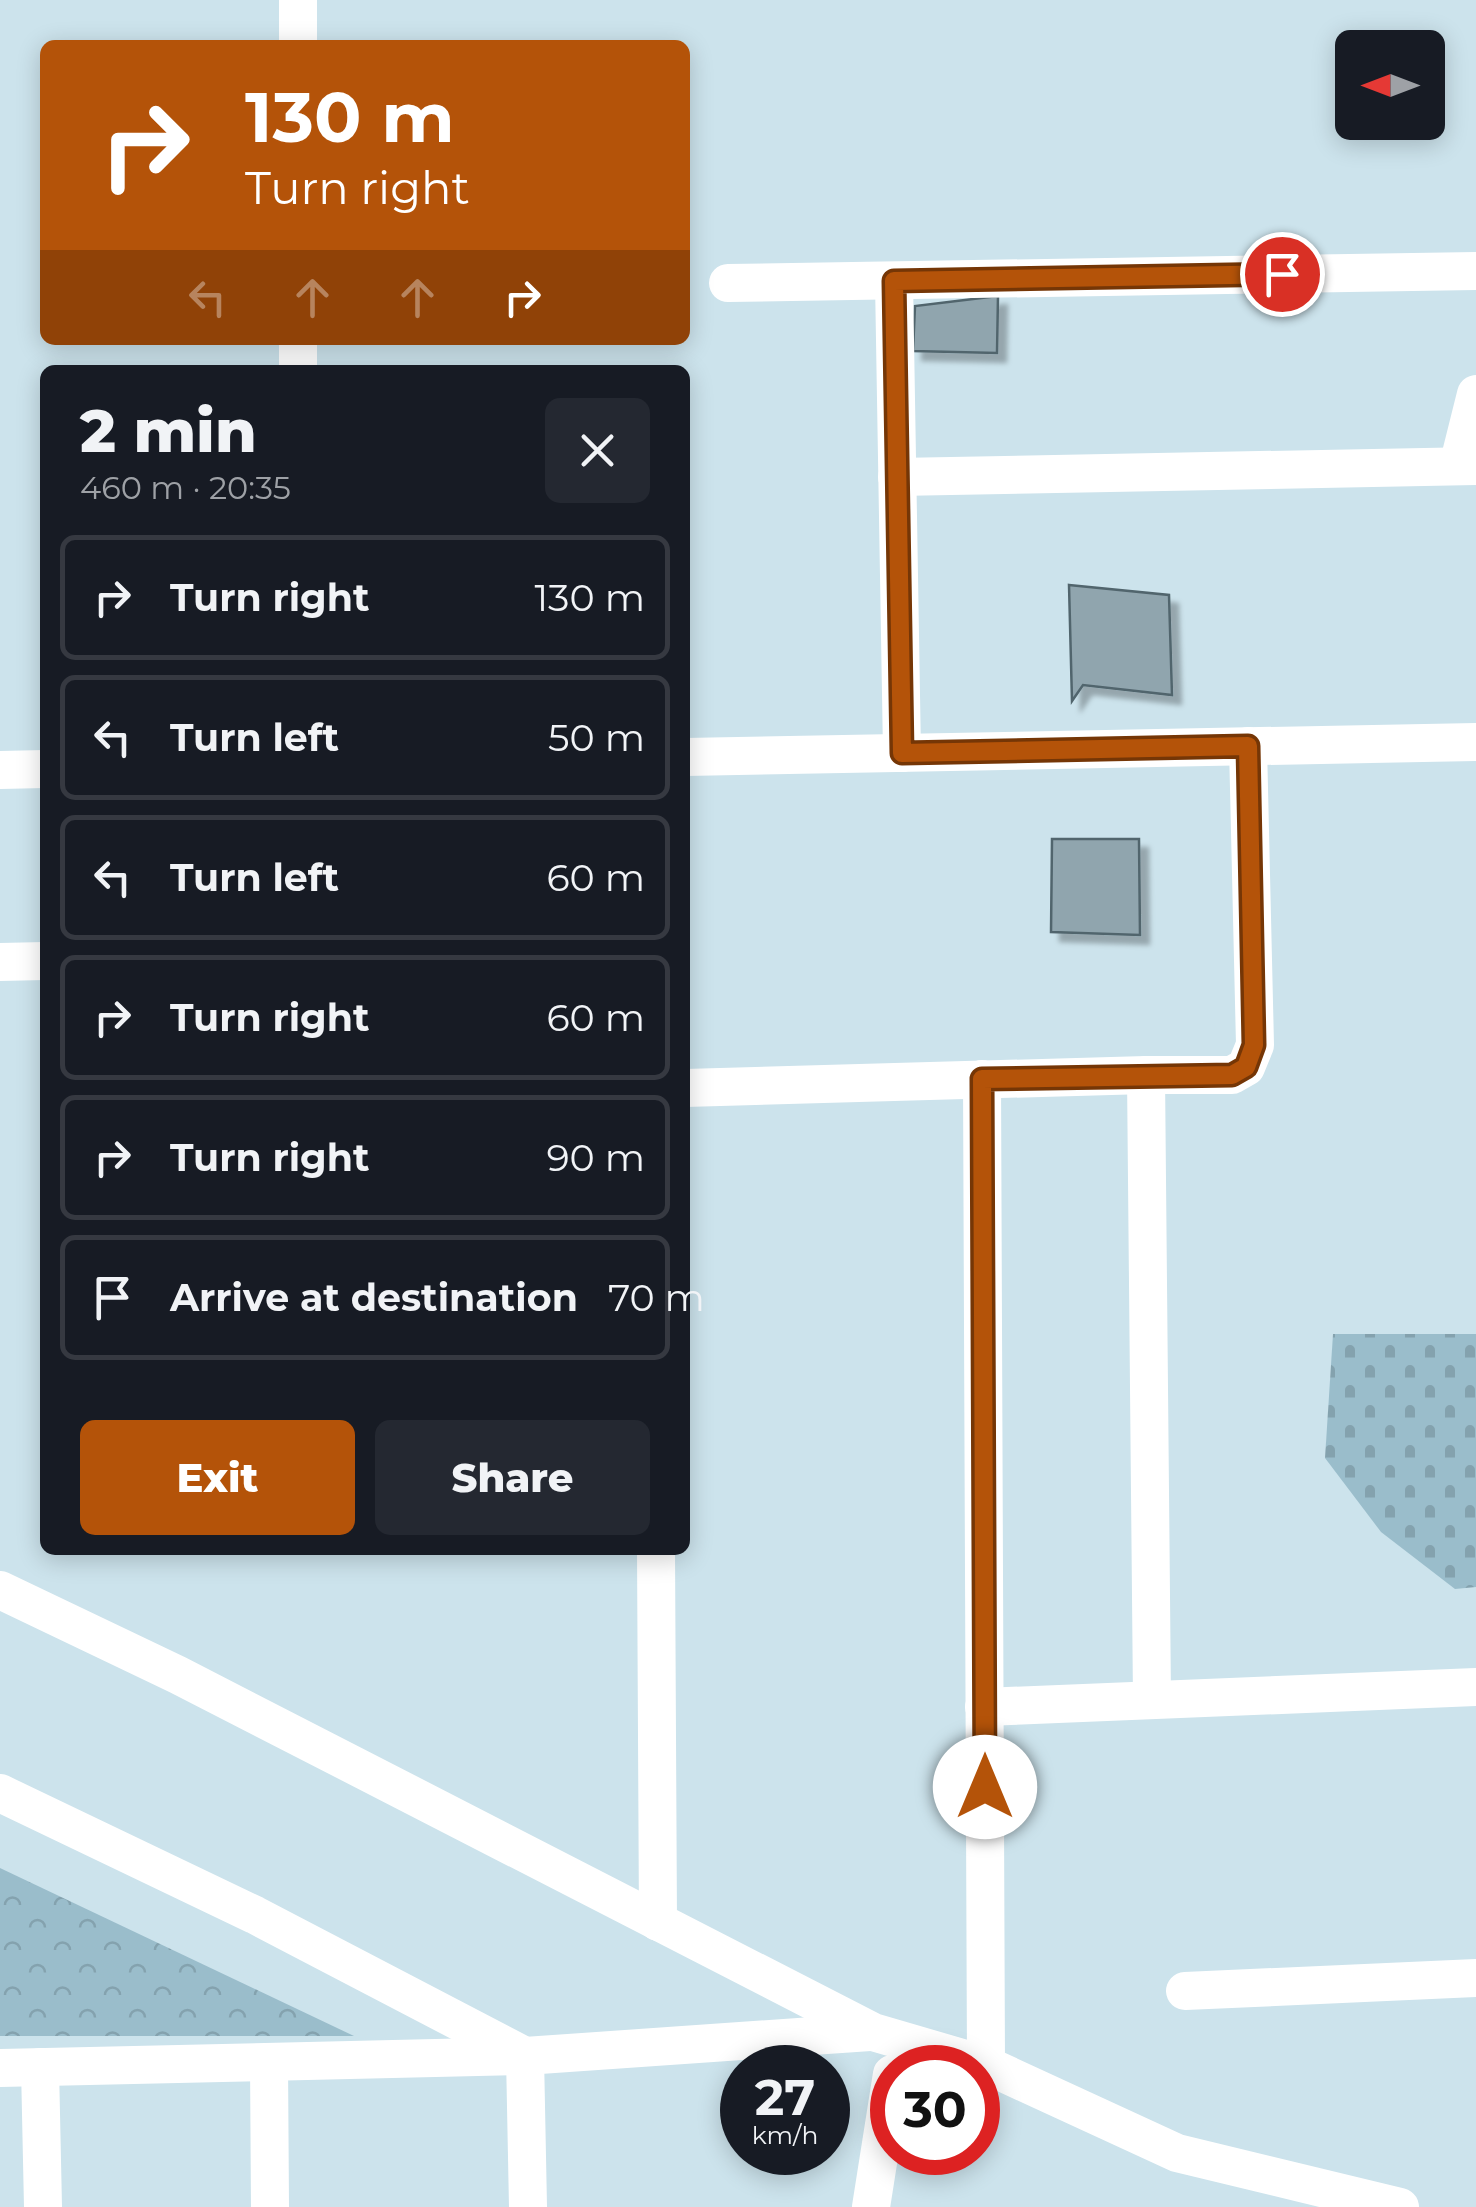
<!DOCTYPE html>
<meta charset="utf-8">
<style>
:root{--surface:#171b24;--page:#242831;--text:#f1f3f6;--muted:#9ea1a6;--line:#363941;--accent:#b45309}
body{margin:0;font-family:Montserrat,sans-serif;background:var(--page);color:var(--text);height:100vh;display:flex;flex-direction:column;font-size:38px;white-space:nowrap}
*{box-sizing:border-box;margin:0}
p{font-size:32px;color:var(--muted)}
.icon{flex:none;width:55px;height:55px;fill:none;stroke:currentColor;stroke-width:2;stroke-linecap:round;stroke-linejoin:round}
.map{position:relative;flex:1;overflow:hidden}
.panel{position:absolute;left:40px;top:365px;width:650px;height:1190px;display:flex;flex-direction:column;background:var(--surface);border-radius:15px;box-shadow:0 5px 25px #0003}
.panel>*{flex:none}
.guide{position:absolute;left:40px;top:40px;width:650px;height:305px;border-radius:15px;box-shadow:0 5px 25px #0003;background:#b45309;color:#fff;overflow:hidden}
.needle{width:65px;rotate:270deg}
.controls{position:absolute;left:1335px;top:30px;display:grid;gap:20px}
.controls a{display:grid;place-items:center;width:110px;height:110px;border-radius:15px;background:var(--surface);box-shadow:0 5px 25px #0003;font-size:50px}
.speed{position:absolute;left:720px;top:2045px;display:flex;gap:20px;font-size:50px;font-weight:700;text-align:center}
.speed>*{display:grid;place-content:center;width:130px;height:130px;border-radius:50%;background:var(--surface);box-shadow:0 5px 25px #0003;line-height:1}
.speed small{font-size:25px;font-weight:400}
.speed .limit{border:15px solid #d22;background:#fff;color:#111}
.pin{position:absolute;display:grid;place-items:center;width:85px;height:85px;color:#fff;margin:-42px;border:5px solid #fff;border-radius:50%;box-shadow:0 2px 10px #0007}
.me{position:absolute;width:110px;margin:-55px;rotate:0deg;stroke-linejoin:round;filter:drop-shadow(0 0 8px #0008)}
.turn{display:flex;align-items:center;gap:35px;height:210px;padding:0 40px;font-size:45px}
.turn .icon{width:130px;height:130px;stroke-width:2.5}
.turn b{display:block;font-size:70px;line-height:85px}
.lanes{display:flex;align-items:center;height:95px;padding:0 40px;background:#0003;justify-content:center;gap:50px;direction:ltr}
.lanes .off{opacity:.35}
.round{display:grid;place-items:center;flex:none;width:105px;height:105px;border-radius:15px;background:var(--page)}
.headline{display:flex;align-items:center;justify-content:space-between;height:170px;padding:0 40px}
h1{font-size:60px;font-weight:800;line-height:75px}
.cta{display:flex;gap:20px;margin-top:auto;padding:20px 40px}
.cta a{flex:1;height:115px;border-radius:15px;background:var(--accent);color:#fff;font-size:40px;font-weight:800;line-height:115px;text-align:center}
.cta a+a{background:var(--page);color:var(--text)}
ul{padding:0;list-style:none}
li{display:flex;align-items:center;gap:30px;height:125px;margin:0 20px 15px;padding:0 20px;border:5px solid var(--line);border-radius:15px}
li div{flex:1}
li b{display:block;font-size:38px}
li em{font-style:normal}
.map>svg:first-child{display:block}
.cemetery{fill:url(#cemetery-stones)}
.park{fill:url(#park-crowns)}
.building{fill:#90a5ae;stroke:#51656d;stroke-width:2.5;filter:url(#shadow)}
.lines{fill:none;stroke-linecap:round;stroke-linejoin:round}
.street{stroke:#fff;stroke-width:38}
.route-casing{stroke:#753606;stroke-width:25}
.route{stroke:#b45309;stroke-width:18}
</style>
<div class="map">
<svg width="1476" height="2207" viewBox="0 0 1476 2207">
<defs>
<pattern id="cemetery-stones" width="16" height="16" patternUnits="userSpaceOnUse" patternTransform="scale(2.5)"><rect width="16" height="16" fill="#9abdcb"/><path d="M2 7V4a2 2 0 0 1 4 0v3zM10 15v-3a2 2 0 0 1 4 0v3z" fill="#84a2ae"/></pattern>
<pattern id="park-crowns" width="20" height="18" patternUnits="userSpaceOnUse" patternTransform="scale(2.5)"><rect width="20" height="18" fill="#9abdcb"/><path d="M2 6a3 3 0 1 1 6 0M12 15a3 3 0 1 1 6 0" fill="none" stroke="#84a2ae"/></pattern>
<filter id="shadow"><feDropShadow dx="9" dy="9" stdDeviation="2.5" flood-color="#0004"/></filter>
</defs>
<rect width="100%" height="100%" fill="#cce3ec"/>
<path class="cemetery" d="M1333 1334H1476V1587L1455 1589 1381 1532 1325 1458Z"/>
<path class="park" d="M0 1868 354 2036H0Z"/>
<g class="building">
<path d="M998 296 997 353 913 351 915 306Z"/>
<path d="M1069 585 1169 595 1172 695 1083 685 1072 701Z"/>
<path d="M1052 839H1139L1140 935 1051 932Z"/>
</g>
<g class="lines">
<g class="street">
<path d="M298 0V45"/>
<path d="M894 281 902 753"/>
<path d="M728 283 1476 271"/>
<path d="M298 340V370"/>
<path d="M1458 466 1476 394"/>
<path d="M897 477 1476 466"/>
<path d="M685 757 1476 742"/>
<path d="M0 770 45 769"/>
<path d="M0 962 45 961"/>
<path d="M1146 1075 1152 1700"/>
<path d="M982 1079 986 2065"/>
<path d="M685 1088 1146 1075H1232L1246 1067 1255 1045 1248 746"/>
<path d="M656 1550 658 1922"/>
<path d="M0 1590 178 1675 873 2032 986 2065 1177 2153 1400 2207"/>
<path d="M984 1707 1476 1687"/>
<path d="M0 1793 255 1915 525 2056 528 2207"/>
<path d="M1185 1991 1476 1978"/>
<path d="M269 2062 270 2207"/>
<path d="M40 2067 43 2207"/>
<path d="M0 2068 525 2056 870 2032"/>
<path d="M871 2207 892 2074"/>
</g>
</g>
<g class="lines">
<g class="route-casing">
<path id="route" d="M985 1787 982 1079 1232 1075 1246 1067 1254 1045 1248 746 902 753 894 281 1282 274"/>
</g>
<use href="#route" class="route"/>
</g>
</svg>
<div class="controls">
<a><svg class="needle" viewBox="-14 -14 28 28"><path d="M0-13l5 13h-10z" fill="#e53935"/><path d="M0 13l5-13h-10z" fill="#9ea1a6"/></svg></a>
</div>
<div class="speed"><div>27<small>km/h</small></div><div class="limit">30</div></div>
<div class="pin" style="left:1282px;top:274px;background:#d93025"><svg class="icon" aria-label="arrive" viewBox="0 0 24 24"><path d="M6 21V4h12l-3 4 3 4H6"/></svg></div>
<svg class="me" style="left:985px;top:1787px" viewBox="-20 -20 40 40"><circle r="19" fill="#fff"/><path d="M0-13L10 11 0 6-10 11z" fill="#b45309"/></svg>
<div class="guide">
<div class="turn"><svg class="icon" aria-label="right" viewBox="0 0 24 24"><path d="M7 20v-9h11M14 6l5 5-5 5"/></svg><div><b>130 m</b>Turn right</div></div>
<div class="lanes"><svg class="icon off" aria-label="left" viewBox="0 0 24 24"><path d="M17 20v-9H6M10 6l-5 5 5 5"/></svg><svg class="icon off" aria-label="ahead" viewBox="0 0 24 24"><path d="M12 20V5M6 11l6-6 6 6"/></svg><svg class="icon off" aria-label="ahead" viewBox="0 0 24 24"><path d="M12 20V5M6 11l6-6 6 6"/></svg><svg class="icon" aria-label="right" viewBox="0 0 24 24"><path d="M7 20v-9h11M14 6l5 5-5 5"/></svg></div>
</div>
<section class="panel">
<div class="headline"><div><h1>2 min</h1><p>460 m · 20:35</p></div><a class="round"><svg class="icon" aria-label="close" viewBox="0 0 24 24"><path d="M6 6l12 12M18 6L6 18"/></svg></a></div>
<ul>
<li><svg class="icon" aria-label="right" viewBox="0 0 24 24"><path d="M7 20v-9h11M14 6l5 5-5 5"/></svg><div><b>Turn right</b></div><em>130 m</em></li>
<li><svg class="icon" aria-label="left" viewBox="0 0 24 24"><path d="M17 20v-9H6M10 6l-5 5 5 5"/></svg><div><b>Turn left</b></div><em>50 m</em></li>
<li><svg class="icon" aria-label="left" viewBox="0 0 24 24"><path d="M17 20v-9H6M10 6l-5 5 5 5"/></svg><div><b>Turn left</b></div><em>60 m</em></li>
<li><svg class="icon" aria-label="right" viewBox="0 0 24 24"><path d="M7 20v-9h11M14 6l5 5-5 5"/></svg><div><b>Turn right</b></div><em>60 m</em></li>
<li><svg class="icon" aria-label="right" viewBox="0 0 24 24"><path d="M7 20v-9h11M14 6l5 5-5 5"/></svg><div><b>Turn right</b></div><em>90 m</em></li>
<li><svg class="icon" aria-label="arrive" viewBox="0 0 24 24"><path d="M6 21V4h12l-3 4 3 4H6"/></svg><div><b>Arrive at destination</b></div><em>70 m</em></li>
</ul>
<div class="cta"><a>Exit</a><a>Share</a></div>
</section>
</div>
